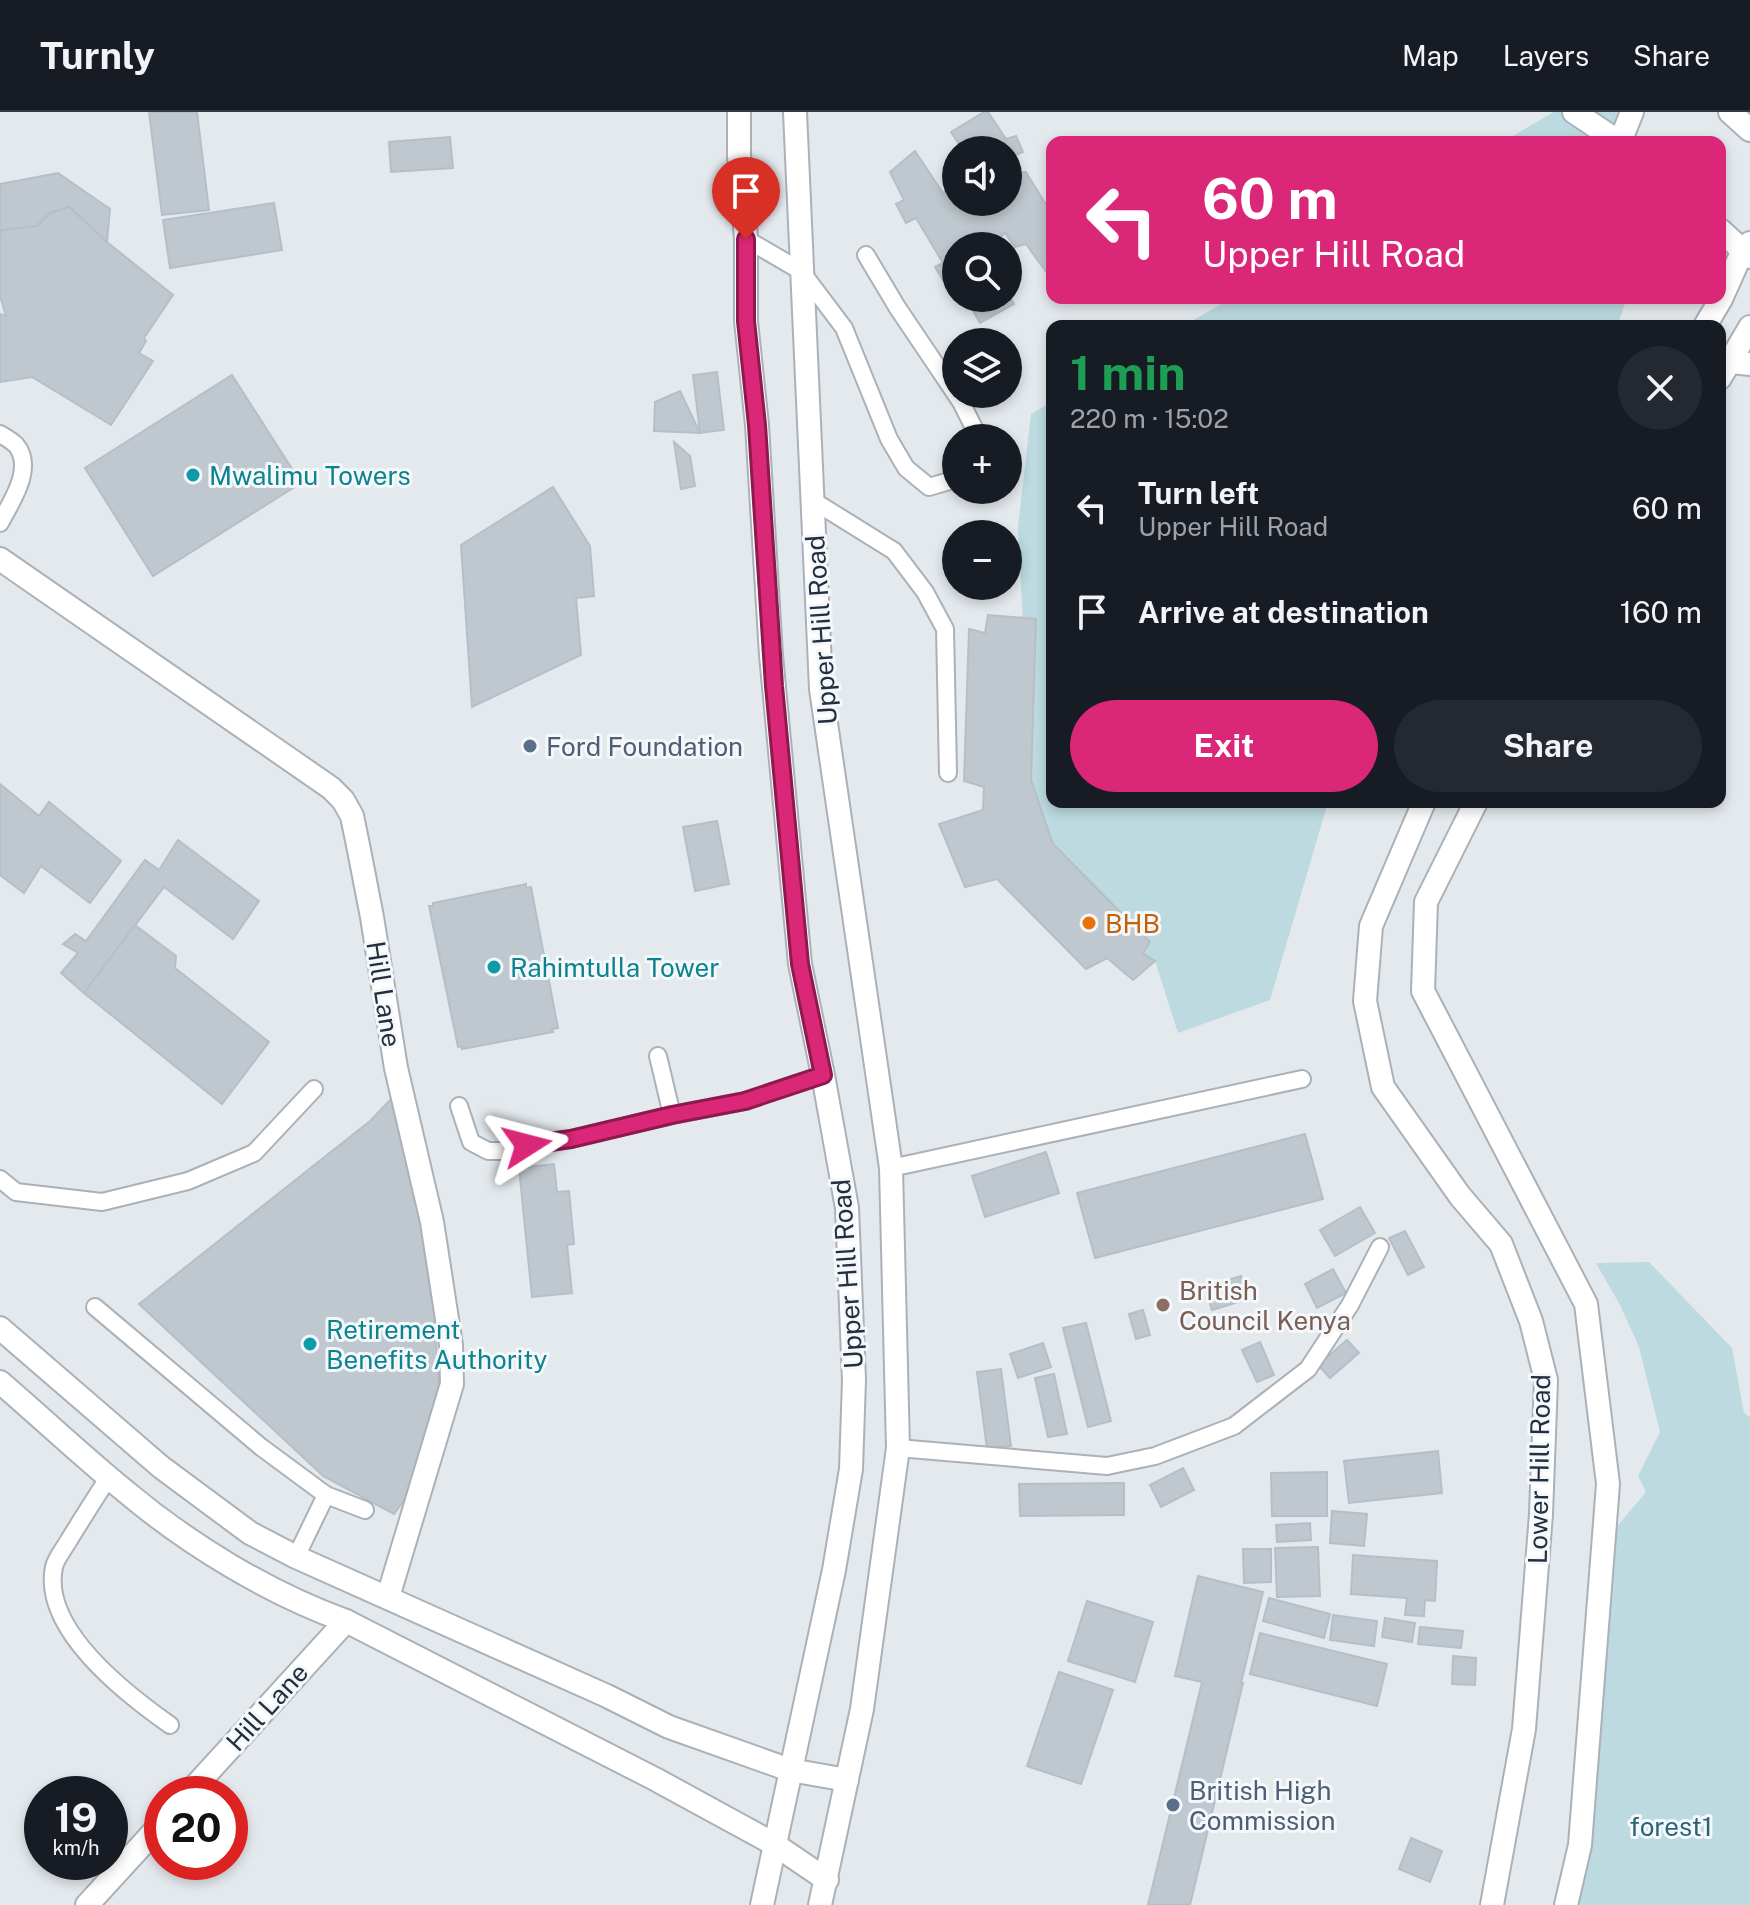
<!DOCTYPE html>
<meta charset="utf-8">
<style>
:root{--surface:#171b24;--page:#242831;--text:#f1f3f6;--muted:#9ea1a6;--line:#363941;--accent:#db2777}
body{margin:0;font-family:"Public Sans",sans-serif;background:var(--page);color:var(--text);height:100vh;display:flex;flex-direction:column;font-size:30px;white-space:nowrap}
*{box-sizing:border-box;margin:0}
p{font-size:26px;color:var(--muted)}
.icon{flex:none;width:44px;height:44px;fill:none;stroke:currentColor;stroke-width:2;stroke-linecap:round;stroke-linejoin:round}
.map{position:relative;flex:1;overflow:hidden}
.sheet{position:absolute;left:1046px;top:208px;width:680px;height:488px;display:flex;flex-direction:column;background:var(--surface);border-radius:16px;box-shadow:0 4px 12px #0003}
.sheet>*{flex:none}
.guide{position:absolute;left:1046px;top:24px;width:680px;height:168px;border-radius:16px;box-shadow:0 4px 12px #0003;background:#db2777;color:#fff;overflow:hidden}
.buttons{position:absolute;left:942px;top:24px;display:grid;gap:16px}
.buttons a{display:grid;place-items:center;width:80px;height:80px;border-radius:50%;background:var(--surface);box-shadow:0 4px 12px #0003;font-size:40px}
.speed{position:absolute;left:24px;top:1664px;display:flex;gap:16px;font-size:40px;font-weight:700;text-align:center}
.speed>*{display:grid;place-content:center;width:104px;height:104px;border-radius:50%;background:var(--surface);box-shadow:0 4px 12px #0003;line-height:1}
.speed small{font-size:20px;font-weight:400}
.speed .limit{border:12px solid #d22;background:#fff;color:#111}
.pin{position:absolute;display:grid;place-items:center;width:68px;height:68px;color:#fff;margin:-82px -34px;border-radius:50% 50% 50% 0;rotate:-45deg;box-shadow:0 0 8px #0007}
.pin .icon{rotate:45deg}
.me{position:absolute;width:88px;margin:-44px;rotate:81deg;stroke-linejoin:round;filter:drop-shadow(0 0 6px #0008)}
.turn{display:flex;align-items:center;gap:28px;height:168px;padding:0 24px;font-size:36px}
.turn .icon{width:104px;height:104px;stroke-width:2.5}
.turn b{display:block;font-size:56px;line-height:68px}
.round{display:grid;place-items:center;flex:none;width:84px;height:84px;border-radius:42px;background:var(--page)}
.summary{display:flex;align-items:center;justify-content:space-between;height:136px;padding:0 24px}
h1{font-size:48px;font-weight:700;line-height:60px;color:#1e9e55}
.button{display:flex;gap:16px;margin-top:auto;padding:16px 24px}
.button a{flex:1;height:92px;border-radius:48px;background:var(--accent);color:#fff;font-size:32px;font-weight:700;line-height:92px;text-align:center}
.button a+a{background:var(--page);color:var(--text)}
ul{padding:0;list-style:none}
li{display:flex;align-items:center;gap:24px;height:104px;padding:0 24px}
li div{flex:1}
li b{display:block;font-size:30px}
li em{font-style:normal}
header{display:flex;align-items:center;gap:48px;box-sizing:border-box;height:112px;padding:0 40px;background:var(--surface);border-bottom:2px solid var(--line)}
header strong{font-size:38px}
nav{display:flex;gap:44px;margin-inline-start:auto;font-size:28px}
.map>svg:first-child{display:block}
.green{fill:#bcdadf}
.building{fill:#bfc8ce;stroke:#b6bfc7;stroke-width:2}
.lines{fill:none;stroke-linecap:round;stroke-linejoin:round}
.service-casing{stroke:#aab1b9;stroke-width:20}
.minor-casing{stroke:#aab1b9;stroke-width:26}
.tertiary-casing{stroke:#aab1b9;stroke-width:26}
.secondary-casing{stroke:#a8b3bf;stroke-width:26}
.service{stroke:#fff;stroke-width:16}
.minor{stroke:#fff;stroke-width:22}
.tertiary{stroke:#fff;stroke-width:22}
.secondary{stroke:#fff;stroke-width:22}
.route-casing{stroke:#8e194d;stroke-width:20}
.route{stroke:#db2777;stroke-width:14}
.culture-dot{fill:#0f9aa8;stroke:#f4f8fa;stroke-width:3}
.service-dot{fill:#5c6f8a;stroke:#f4f8fa;stroke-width:3}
.food-dot{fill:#e8710a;stroke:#f4f8fa;stroke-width:3}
.education-dot{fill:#8d6e63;stroke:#f4f8fa;stroke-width:3}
.labels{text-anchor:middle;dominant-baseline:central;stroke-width:6;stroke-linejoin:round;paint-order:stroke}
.culture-label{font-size:26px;fill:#0d838f;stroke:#f4f8fa;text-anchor:start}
.street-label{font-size:26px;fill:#232e3f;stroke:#f4f8fa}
.service-label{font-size:26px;fill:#4e5e75;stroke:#f4f8fa;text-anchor:start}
.food-label{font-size:26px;fill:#c56008;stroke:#f4f8fa;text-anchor:start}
.education-label{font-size:26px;fill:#785e54;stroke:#f4f8fa;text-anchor:start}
.park-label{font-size:26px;fill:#2c6477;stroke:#f4f8fa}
</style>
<header>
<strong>Turnly</strong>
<nav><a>Map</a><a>Layers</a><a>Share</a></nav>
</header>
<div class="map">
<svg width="1750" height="1793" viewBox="0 0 1750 1793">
<rect width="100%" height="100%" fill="#e4e9ed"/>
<g class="green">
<path d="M1554 0H1617L1637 30H1502Z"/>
<path d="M1232 186H1627L1620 206 1614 214H1183Z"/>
<path d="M1052 290V690H1328L1270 888 1178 921 1155 849 1143 841 1150 830 1053 732 1031 668 1018 415 1031 302Z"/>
<path d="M1649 1150 1732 1236 1744 1301 1750 1305V1793H1566L1604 1430 1646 1380 1638 1364 1660 1320 1639 1235 1620 1193 1596 1151Z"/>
</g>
<g class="building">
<path d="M149 0H197L209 98 162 103Z"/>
<path d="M984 0H988L1006 27 1016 24 1023 40 1011 45 1019 61 1026 60 1045 91 1051 87 1052 88V168L1026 132 1015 135 1005 121 990 134H956V185L954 186 935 155 943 151 916 106 906 111 896 92 904 88 890 60 915 39 943 81 956 76V90H1008V38H963L951 20Z"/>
<path d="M450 25 453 56 391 60 389 30Z"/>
<path d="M58 61 110 97 107 130 69 95 50 101 37 114 2 118 0 124V72Z"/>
<path d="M274 91 282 138 170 156 163 108Z"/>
<path d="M69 95 107 130 173 183 144 226 146 229 139 241 153 249 111 313 32 265 0 270V202L6 204 0 184V124L2 118 37 114 50 101Z"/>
<path d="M1008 183 1014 192 980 211 966 186H1008Z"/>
<path d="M717 260 724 318 700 321 693 263Z"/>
<path d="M232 263 301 371 153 464 85 356Z"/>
<path d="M680 279 700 321 654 319 655 290Z"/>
<path d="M674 330 690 344 695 374 681 377Z"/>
<path d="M553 375 590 434 594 484 576 486 581 543 472 595 461 433Z"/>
<path d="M988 503 1036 507 1031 668 1053 732 1150 830 1143 841 1155 849 1133 868 1107 846 1086 857 997 767 965 775 939 712 983 698 984 675 964 669 969 517 985 521Z"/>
<path d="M0 672 39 704 49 690 121 749 90 791 41 754 24 781 0 763Z"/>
<path d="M717 709 729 772 695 779 683 715Z"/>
<path d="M178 728 259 789 233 827 164 775 84 881 61 861 78 841 63 832 75 822 86 829 145 748 159 758Z"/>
<path d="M526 772V776L531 775 558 916 552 917 553 920 462 937 461 934 458 935 429 794H433V791Z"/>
<path d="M135 813 176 844 175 856 269 930 222 992 84 881Z"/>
<path d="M395 983 427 1098 439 1273 421 1365 394 1402 323 1364 139 1192 370 1009Z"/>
<path d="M1305 1022 1323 1087 1095 1146 1077 1081Z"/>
<path d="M1046 1040 1059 1081 985 1105 972 1064Z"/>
<path d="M554 1052 557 1080 569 1079 574 1132 567 1133 572 1181 532 1185 519 1056Z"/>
<path d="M1360 1095 1375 1121 1335 1144 1320 1118Z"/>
<path d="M1405 1119 1424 1155 1408 1163 1389 1126Z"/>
<path d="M1333 1157 1346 1181 1317 1196 1305 1172Z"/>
<path d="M1241 1164 1248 1187 1212 1198 1205 1175Z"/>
<path d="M1143 1198 1150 1223 1136 1227 1129 1202Z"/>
<path d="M1086 1211 1111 1309 1088 1315 1063 1216Z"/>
<path d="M1347 1228 1359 1241 1330 1266 1318 1253Z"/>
<path d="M1260 1230 1274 1263 1257 1270 1242 1238Z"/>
<path d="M1043 1231 1051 1255 1018 1266 1010 1242Z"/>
<path d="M1001 1257 1011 1334 987 1337 977 1260Z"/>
<path d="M1054 1262 1067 1322 1048 1325 1035 1266Z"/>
<path d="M1438 1339 1442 1381 1349 1391 1344 1349Z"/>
<path d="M1183 1356 1194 1378 1161 1395 1150 1373Z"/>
<path d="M1327 1360V1404H1272L1271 1361Z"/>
<path d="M1124 1371V1403L1020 1404 1019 1372Z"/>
<path d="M1332 1399 1367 1402 1364 1434 1330 1431Z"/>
<path d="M1310 1411 1311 1428 1277 1430 1276 1413Z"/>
<path d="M1318 1435 1320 1484 1277 1485 1275 1436Z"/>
<path d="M1243 1437H1271V1470L1244 1471Z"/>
<path d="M1353 1443 1437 1449 1435 1489 1425 1488 1424 1504 1405 1503 1407 1486 1351 1482Z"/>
<path d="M1198 1464 1263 1480 1241 1571H1243L1190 1793H1148L1202 1570 1175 1564Z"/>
<path d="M1269 1486 1330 1502 1324 1526 1263 1509Z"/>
<path d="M1087 1489 1153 1510 1135 1570 1068 1549Z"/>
<path d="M1333 1503 1377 1509 1374 1534 1330 1528Z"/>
<path d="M1385 1506 1415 1511 1412 1530 1382 1525Z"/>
<path d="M1420 1515 1463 1519 1461 1536 1418 1532Z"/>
<path d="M1260 1521 1387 1552 1377 1594 1250 1562Z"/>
<path d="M1453 1544 1476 1546 1475 1573 1452 1572Z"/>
<path d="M1059 1560 1113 1578 1081 1672 1027 1654Z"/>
<path d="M1411 1726 1442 1739 1430 1770 1399 1757Z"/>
</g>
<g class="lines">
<g class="service-casing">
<g id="service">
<path d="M746 127 801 159 844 216 889 327 906 356 929 375 956 367"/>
<path d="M866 143 897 195 961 290 979 326"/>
<path d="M0 322C5 325 12 329 16 333 35 356 11 390 0 411"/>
<path d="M812 388 894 439 925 480 945 517 948 661"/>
<path d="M658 944 672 1003 745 989 823 963"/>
<path d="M459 994 471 1030 488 1039H500L571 1027 672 1003"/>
<path d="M891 1056 1302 967"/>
<path d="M0 1067 16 1080 102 1090 188 1069 254 1041 314 977"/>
<path d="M95 1195 261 1335 326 1383 365 1398"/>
<path d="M898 1336 1107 1354 1155 1344 1234 1314 1308 1257 1350 1193 1380 1135"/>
<path d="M109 1365C95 1386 82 1407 69 1428 64 1437 56 1446 54 1455 41 1517 126 1582 170 1613"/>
<path d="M296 1445 326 1383"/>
</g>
</g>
<g class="minor-casing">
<g id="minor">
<path d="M0 447 331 676 343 688 352 704 358 733 372 805 396 956 432 1110 451 1233 452 1272 388 1485"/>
<path d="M0 1216 161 1355 250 1421 296 1445 607 1584 669 1615 790 1658 847 1668"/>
<path d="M0 1270C42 1306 82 1344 125 1379 188 1432 268 1481 346 1509L655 1667 774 1732 827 1768"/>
<path d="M188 1682 346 1509"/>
<path d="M87 1793 162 1711"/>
</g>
</g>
<g class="tertiary-casing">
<g id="tertiary">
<path d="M739 0V43L746 127V209L757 313 771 543 800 852 823 963 847 1096 854 1268 851 1357 834 1458 762 1793"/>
<path d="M795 0 821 577 891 1056 898 1336 862 1597 820 1793"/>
<path d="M1705 214 1721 187 1743 138 1750 131"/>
<path d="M1720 266 1750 215"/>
<path d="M1424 690 1371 814 1365 889 1383 975 1460 1084 1501 1132 1531 1209 1546 1268 1541 1402 1524 1617 1492 1793"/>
<path d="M1476 690 1426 790 1423 879 1586 1192 1608 1372 1580 1733 1566 1793"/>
</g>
</g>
<g class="secondary-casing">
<g id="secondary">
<path d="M1574 0 1619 30"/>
<path d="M1730 0 1750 18"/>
<path d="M1620 30 1632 0"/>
<path d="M1720 118 1750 145"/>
<path d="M1731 250 1750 252"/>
</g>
</g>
<use href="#service" class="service"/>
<use href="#minor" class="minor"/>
<use href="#tertiary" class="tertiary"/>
<use href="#secondary" class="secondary"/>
</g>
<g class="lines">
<g class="route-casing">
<path id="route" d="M527 1033 571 1027 672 1003 745 989 823 963 800 852 774 574 757 313 746 209V127"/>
</g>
<use href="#route" class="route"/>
</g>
<g class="culture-dot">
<circle cx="193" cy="363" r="8"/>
<circle cx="494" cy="855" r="8"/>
<circle cx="310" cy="1232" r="8"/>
</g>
<g class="service-dot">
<circle cx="530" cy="634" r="8"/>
<circle cx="1173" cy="1693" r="8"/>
</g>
<circle class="food-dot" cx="1089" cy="811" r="8"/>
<circle class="education-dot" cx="1163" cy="1193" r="8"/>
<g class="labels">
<g class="culture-label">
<text x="209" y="363">Mwalimu Towers</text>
<text x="510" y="855">Rahimtulla Tower</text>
<text x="326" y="1217">Retirement<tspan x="326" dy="30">Benefits Authority</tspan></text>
</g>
<g class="street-label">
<text transform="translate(821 518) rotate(-94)">Upper Hill Road</text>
<text transform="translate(384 882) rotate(81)">Hill Lane</text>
<text transform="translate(847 1162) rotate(-94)">Upper Hill Road</text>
<text transform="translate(1539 1357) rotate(-89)">Lower Hill Road</text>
<text transform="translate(267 1595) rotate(-48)">Hill Lane</text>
</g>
<g class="service-label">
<text x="546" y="634">Ford Foundation</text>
<text x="1189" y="1678">British High<tspan x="1189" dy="30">Commission</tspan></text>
</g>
<g class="food-label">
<text x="1105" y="811">BHB</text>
</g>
<g class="education-label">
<text x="1179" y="1178">British<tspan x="1179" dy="30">Council Kenya</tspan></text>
</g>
<g class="park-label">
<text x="1671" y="1714">forest1</text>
</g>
</g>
</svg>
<div class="buttons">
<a><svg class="icon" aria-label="sound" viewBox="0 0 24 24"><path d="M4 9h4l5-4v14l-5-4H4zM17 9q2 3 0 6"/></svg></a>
<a><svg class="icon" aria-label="search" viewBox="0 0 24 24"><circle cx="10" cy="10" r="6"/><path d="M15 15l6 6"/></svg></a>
<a><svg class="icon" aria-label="layers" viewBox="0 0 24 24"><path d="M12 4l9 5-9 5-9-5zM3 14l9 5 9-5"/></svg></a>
<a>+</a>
<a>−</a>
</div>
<div class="speed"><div>19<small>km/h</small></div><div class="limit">20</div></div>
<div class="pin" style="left:746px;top:127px;background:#d93025"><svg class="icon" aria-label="arrive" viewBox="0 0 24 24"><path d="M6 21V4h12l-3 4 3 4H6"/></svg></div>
<svg class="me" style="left:527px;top:1033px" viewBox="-20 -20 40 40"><path d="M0-17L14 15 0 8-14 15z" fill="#db2777" stroke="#fff" stroke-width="4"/></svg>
<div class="guide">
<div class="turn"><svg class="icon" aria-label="left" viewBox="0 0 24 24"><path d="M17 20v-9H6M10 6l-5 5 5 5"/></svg><div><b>60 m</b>Upper Hill Road</div></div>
</div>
<section class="sheet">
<div class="summary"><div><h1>1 min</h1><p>220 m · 15:02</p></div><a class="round"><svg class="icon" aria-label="close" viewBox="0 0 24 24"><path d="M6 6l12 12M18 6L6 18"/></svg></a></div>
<ul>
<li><svg class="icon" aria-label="left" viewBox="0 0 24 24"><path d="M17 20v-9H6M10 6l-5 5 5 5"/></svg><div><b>Turn left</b><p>Upper Hill Road</p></div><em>60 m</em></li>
<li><svg class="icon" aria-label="arrive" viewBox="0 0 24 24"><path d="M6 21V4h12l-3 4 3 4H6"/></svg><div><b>Arrive at destination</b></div><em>160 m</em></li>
</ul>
<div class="button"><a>Exit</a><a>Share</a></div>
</section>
</div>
